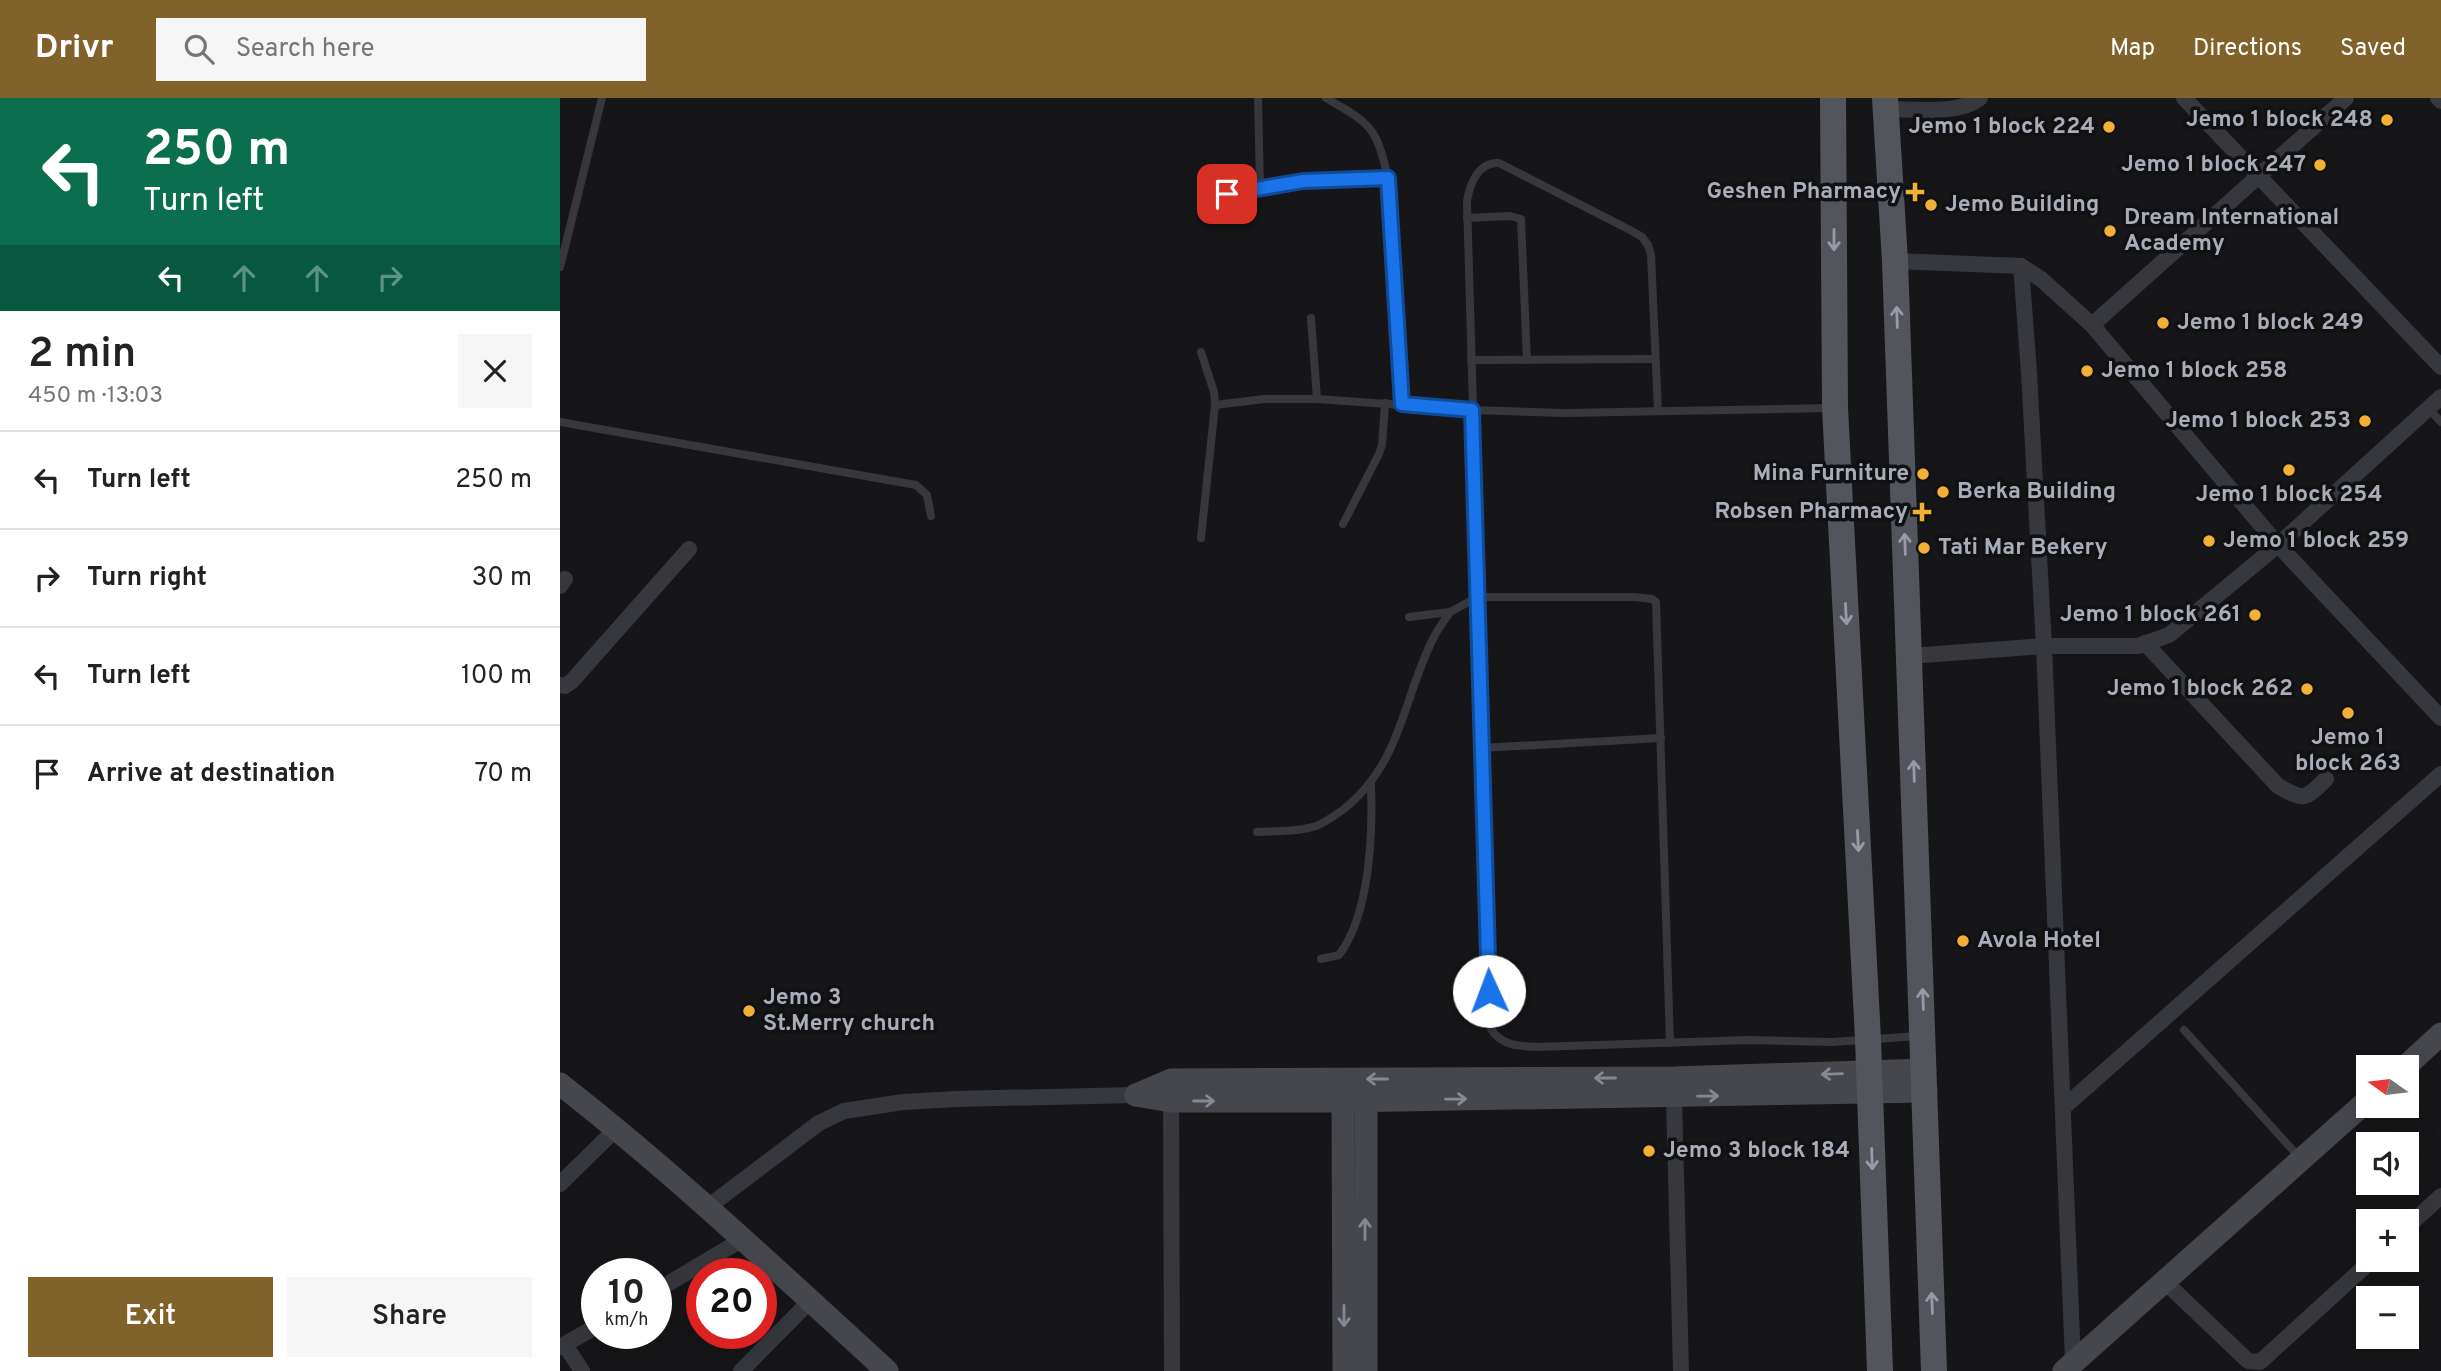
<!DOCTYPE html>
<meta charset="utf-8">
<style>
:root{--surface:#fff;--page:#f6f6f6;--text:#222;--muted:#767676;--line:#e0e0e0;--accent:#80622a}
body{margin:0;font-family:Overpass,sans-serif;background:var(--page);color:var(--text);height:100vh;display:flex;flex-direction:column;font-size:26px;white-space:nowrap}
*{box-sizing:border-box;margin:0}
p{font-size:23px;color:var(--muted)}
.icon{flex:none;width:38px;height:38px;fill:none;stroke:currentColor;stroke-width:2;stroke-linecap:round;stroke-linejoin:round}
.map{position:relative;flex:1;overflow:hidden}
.sheet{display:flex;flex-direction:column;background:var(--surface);width:560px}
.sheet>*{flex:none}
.banner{background:#0b6e4f;color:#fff;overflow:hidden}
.needle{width:46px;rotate:284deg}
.tools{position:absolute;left:1796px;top:957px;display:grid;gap:14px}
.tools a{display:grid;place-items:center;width:63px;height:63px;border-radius:0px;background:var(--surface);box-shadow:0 7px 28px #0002;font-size:35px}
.speed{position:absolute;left:21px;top:1160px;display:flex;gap:14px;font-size:35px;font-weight:700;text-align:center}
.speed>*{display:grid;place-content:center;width:91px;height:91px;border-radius:50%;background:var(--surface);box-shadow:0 7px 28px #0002;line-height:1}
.speed small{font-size:18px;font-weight:400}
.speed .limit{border:10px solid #d22;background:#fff;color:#111}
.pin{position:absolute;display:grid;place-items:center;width:60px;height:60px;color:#fff;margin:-30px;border-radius:14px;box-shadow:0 4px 10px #0006}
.me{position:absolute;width:77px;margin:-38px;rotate:358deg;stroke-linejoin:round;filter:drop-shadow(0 0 5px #0008)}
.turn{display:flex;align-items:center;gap:24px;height:147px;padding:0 28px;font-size:32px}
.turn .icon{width:91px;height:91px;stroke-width:2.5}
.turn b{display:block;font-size:49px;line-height:60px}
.lanes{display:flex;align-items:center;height:66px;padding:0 28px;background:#0003;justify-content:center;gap:35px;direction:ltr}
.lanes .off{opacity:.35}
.round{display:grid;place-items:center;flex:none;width:74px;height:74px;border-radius:0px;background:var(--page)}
.overview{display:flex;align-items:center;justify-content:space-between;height:119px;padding:0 28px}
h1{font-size:42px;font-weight:600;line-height:52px}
.button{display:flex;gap:14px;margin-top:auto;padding:14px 28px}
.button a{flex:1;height:80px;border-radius:0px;background:var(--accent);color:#fff;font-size:28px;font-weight:600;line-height:80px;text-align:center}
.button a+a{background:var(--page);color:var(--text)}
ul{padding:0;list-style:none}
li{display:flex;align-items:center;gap:21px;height:98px;padding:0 28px;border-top:2px solid var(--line)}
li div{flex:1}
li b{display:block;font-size:26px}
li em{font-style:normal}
header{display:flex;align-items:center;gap:42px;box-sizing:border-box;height:98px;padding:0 35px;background:var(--accent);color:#fff}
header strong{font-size:33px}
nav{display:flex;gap:38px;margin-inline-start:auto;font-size:24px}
.search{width:490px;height:63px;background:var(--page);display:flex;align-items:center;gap:18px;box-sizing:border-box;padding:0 24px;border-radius:0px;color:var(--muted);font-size:26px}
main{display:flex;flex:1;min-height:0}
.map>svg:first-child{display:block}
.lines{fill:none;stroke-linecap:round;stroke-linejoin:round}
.lane{stroke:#37383d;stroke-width:8}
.street{stroke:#37383d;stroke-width:16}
.secondary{stroke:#45474d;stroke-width:23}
.primary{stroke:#53555c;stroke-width:26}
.oneway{stroke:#979ba6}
.oneway2{stroke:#858993}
.route-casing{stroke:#114b97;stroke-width:18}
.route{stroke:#1a73e8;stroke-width:12}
.poi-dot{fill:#f2b134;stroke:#111113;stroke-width:2.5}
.labels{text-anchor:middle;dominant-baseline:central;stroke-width:7;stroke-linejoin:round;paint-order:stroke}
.poi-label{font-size:23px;font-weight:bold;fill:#a8adb8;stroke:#111113;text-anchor:start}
</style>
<header>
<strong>Drivr</strong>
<div class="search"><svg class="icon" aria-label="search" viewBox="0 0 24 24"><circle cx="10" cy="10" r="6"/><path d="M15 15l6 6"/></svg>Search here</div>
<nav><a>Map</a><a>Directions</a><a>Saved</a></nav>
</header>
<main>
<section class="sheet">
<div class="banner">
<div class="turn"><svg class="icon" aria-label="left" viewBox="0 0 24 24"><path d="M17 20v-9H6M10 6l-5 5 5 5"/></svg><div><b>250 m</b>Turn left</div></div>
<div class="lanes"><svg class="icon" aria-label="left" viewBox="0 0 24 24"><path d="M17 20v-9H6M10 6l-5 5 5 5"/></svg><svg class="icon off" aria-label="ahead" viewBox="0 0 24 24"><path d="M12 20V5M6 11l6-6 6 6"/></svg><svg class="icon off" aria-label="ahead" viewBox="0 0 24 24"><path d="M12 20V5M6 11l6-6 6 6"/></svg><svg class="icon off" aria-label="right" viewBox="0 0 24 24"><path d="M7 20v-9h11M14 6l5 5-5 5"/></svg></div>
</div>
<div class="overview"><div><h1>2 min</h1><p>450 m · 13:03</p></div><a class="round"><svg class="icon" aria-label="close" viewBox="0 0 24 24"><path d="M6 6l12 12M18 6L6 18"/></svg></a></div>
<ul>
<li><svg class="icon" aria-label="left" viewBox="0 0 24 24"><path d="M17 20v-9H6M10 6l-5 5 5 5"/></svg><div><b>Turn left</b></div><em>250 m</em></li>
<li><svg class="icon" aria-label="right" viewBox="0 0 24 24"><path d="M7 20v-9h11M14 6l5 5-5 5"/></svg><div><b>Turn right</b></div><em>30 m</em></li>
<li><svg class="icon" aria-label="left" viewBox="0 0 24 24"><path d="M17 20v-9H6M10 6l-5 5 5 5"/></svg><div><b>Turn left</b></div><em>100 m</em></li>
<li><svg class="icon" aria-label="arrive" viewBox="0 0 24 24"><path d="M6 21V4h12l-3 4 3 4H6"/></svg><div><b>Arrive at destination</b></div><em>70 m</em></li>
</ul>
<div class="button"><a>Exit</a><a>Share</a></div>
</section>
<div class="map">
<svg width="1881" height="1273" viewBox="0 0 1881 1273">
<rect width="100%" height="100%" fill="#161618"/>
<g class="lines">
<g class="lane">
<path d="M698 0 700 88"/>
<path d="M766 0C811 26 816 28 828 80L842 306"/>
<path d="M667 96 743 83 828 80"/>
<path d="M907 120 950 118 961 121 967 262"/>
<path d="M0 169 42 0"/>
<path d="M751 220 757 301"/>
<path d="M641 254 654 294 655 307 641 440"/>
<path d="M911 262 1095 261"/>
<path d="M655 307 704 301H757L912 312 1005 315 1271 310"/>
<path d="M1868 310 1881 324"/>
<path d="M1098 313 1091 157 1088 147 1082 139 1072 133 939 65C918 64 910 86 907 103L931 931C942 948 958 948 977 949L1188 942 1273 944 1358 938"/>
<path d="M0 324 356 387 367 397 371 418"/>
<path d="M783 426 819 356 822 347 825 305"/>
<path d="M849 519 890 514 918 499H1074L1092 501 1096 504 1110 945"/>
<path d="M922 650 1101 640"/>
<path d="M697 734C716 733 738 734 756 728 766 724 775 717 784 711 843 664 843 597 875 537 879 529 885 522 890 514"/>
<path d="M761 861 779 857C810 816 813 736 811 685"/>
<path d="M1624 932 1739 1059"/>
</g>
<g class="street">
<path d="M1624 0 1881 269"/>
<path d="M1878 0 1881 3"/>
<path d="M1325 11C1352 11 1400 17 1420 0"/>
<path d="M1335 163 1461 168 1481 181 1532 227 1718 447 1881 620"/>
<path d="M1532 227 1786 0"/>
<path d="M0 488 5 481"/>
<path d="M1585 545 1718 688C1744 703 1745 702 1766 681"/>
<path d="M1350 558 1484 548 1469 275 1461 168"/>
<path d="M0 587 5 588 12 583 129 451"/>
<path d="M611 995 612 1273"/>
<path d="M1114 999 1121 1273"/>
<path d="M1504 1009 1881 676"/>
<path d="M0 1086 57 1030"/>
<path d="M148 1109 259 1025 284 1013 343 1004 396 1001 576 997"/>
<path d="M1846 1130 1881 1098"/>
<path d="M1604 1183 1688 1263 1700 1264 1812 1162"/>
<path d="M96 1193 183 1141"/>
<path d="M5 1247 22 1273"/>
<path d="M0 1249 37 1228"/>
<path d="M1513 1264 1484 548H1578L1609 537 1718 447 1881 299"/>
<path d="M181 1273 250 1203"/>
</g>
<g class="secondary">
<path d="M1844 970 1881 936"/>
<path d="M0 986C114 1075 220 1175 327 1273"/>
<path d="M576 997 611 982 1114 980 1365 972"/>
<path d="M576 997 611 1003H783L1366 993"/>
<path d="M783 1003 784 1273"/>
<path d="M806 1273V1002"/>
<path d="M1504 1273 1808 1002"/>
</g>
<g class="primary">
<path d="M1273 0 1275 310 1308 941 1320 1273"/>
<path d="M1325 0 1335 163 1374 1273"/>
</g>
</g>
<defs><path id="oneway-shaft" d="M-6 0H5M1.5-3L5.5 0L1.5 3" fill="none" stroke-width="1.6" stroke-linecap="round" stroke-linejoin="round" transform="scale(1.75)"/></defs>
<g class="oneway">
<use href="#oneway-shaft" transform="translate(1274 142) rotate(90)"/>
<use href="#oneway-shaft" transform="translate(1337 219) rotate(-92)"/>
<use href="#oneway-shaft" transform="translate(1345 446) rotate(-92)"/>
<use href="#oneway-shaft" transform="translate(1286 516) rotate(87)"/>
<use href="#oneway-shaft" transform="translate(1354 673) rotate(-92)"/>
<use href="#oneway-shaft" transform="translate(1298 743) rotate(87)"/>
<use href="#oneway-shaft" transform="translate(1363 901) rotate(-92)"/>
<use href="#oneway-shaft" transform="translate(1312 1061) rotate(88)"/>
<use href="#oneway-shaft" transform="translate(1372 1205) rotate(-92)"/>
</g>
<g class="oneway2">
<use href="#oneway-shaft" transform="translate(1272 976) rotate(178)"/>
<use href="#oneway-shaft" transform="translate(1045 980) rotate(180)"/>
<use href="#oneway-shaft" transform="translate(817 981) rotate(180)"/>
<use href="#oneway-shaft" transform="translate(1148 998) rotate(-1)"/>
<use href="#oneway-shaft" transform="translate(896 1001) rotate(-1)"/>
<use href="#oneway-shaft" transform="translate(644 1003)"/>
<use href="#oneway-shaft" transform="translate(805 1131) rotate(-90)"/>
<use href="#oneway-shaft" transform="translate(784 1218) rotate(90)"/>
</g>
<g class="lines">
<g class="route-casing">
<path id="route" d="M667 96 743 83 828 80 842 306 912 312 929 893"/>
</g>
<use href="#route" class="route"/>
</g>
<g class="poi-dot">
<circle cx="1827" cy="22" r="7"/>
<circle cx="1549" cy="29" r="7"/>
<circle cx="1760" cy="67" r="7"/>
<path d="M1351.5 83.5h7v7h7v7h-7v7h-7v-7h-7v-7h7z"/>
<circle cx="1371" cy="107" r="7"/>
<circle cx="1550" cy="133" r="7"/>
<circle cx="1603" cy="225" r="7"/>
<circle cx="1527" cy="273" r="7"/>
<circle cx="1805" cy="323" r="7"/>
<circle cx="1729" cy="372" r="7"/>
<circle cx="1363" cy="376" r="7"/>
<circle cx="1383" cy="394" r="7"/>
<path d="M1358.5 403.5h7v7h7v7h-7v7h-7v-7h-7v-7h7z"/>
<circle cx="1649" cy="443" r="7"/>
<circle cx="1364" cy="450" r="7"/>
<circle cx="1695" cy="517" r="7"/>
<circle cx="1747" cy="591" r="7"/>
<circle cx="1788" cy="615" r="7"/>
<circle cx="1403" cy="843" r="7"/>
<circle cx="189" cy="913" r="7"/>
<circle cx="1089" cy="1053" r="7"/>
</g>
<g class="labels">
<g class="poi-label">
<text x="1813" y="22" text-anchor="end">Jemo 1 block 248</text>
<text x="1535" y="29" text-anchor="end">Jemo 1 block 224</text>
<text x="1746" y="67" text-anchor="end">Jemo 1 block 247</text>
<text x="1341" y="94" text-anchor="end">Geshen Pharmacy</text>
<text x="1385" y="107">Jemo Building</text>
<text x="1564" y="120">Dream International<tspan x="1564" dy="26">Academy</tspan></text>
<text x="1617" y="225">Jemo 1 block 249</text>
<text x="1541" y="273">Jemo 1 block 258</text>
<text x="1791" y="323" text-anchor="end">Jemo 1 block 253</text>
<text x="1349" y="376" text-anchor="end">Mina Furniture</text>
<text x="1397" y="394">Berka Building</text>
<text x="1729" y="397" text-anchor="middle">Jemo 1 block 254</text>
<text x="1348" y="414" text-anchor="end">Robsen Pharmacy</text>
<text x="1663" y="443">Jemo 1 block 259</text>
<text x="1378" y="450">Tati Mar Bekery</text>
<text x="1681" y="517" text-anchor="end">Jemo 1 block 261</text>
<text x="1733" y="591" text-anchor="end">Jemo 1 block 262</text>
<text x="1788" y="640" text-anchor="middle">Jemo 1<tspan x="1788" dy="26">block 263</tspan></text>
<text x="1417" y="843">Avola Hotel</text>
<text x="203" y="900">Jemo 3<tspan x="203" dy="26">St.Merry church</tspan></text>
<text x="1103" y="1053">Jemo 3 block 184</text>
</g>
</g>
</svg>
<div class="tools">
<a><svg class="needle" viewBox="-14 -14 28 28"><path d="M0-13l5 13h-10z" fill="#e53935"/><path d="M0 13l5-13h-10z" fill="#767676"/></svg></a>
<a><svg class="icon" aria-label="sound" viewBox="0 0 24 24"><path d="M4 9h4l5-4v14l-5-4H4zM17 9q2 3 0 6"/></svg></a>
<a>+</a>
<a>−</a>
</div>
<div class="speed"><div>10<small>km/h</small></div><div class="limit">20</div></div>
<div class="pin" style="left:667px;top:96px;background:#d93025"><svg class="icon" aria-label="arrive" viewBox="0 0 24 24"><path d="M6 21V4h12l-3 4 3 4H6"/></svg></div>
<svg class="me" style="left:929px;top:893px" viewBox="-20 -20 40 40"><circle r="19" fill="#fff"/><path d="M0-13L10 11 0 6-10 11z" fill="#1a73e8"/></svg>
</div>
</main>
